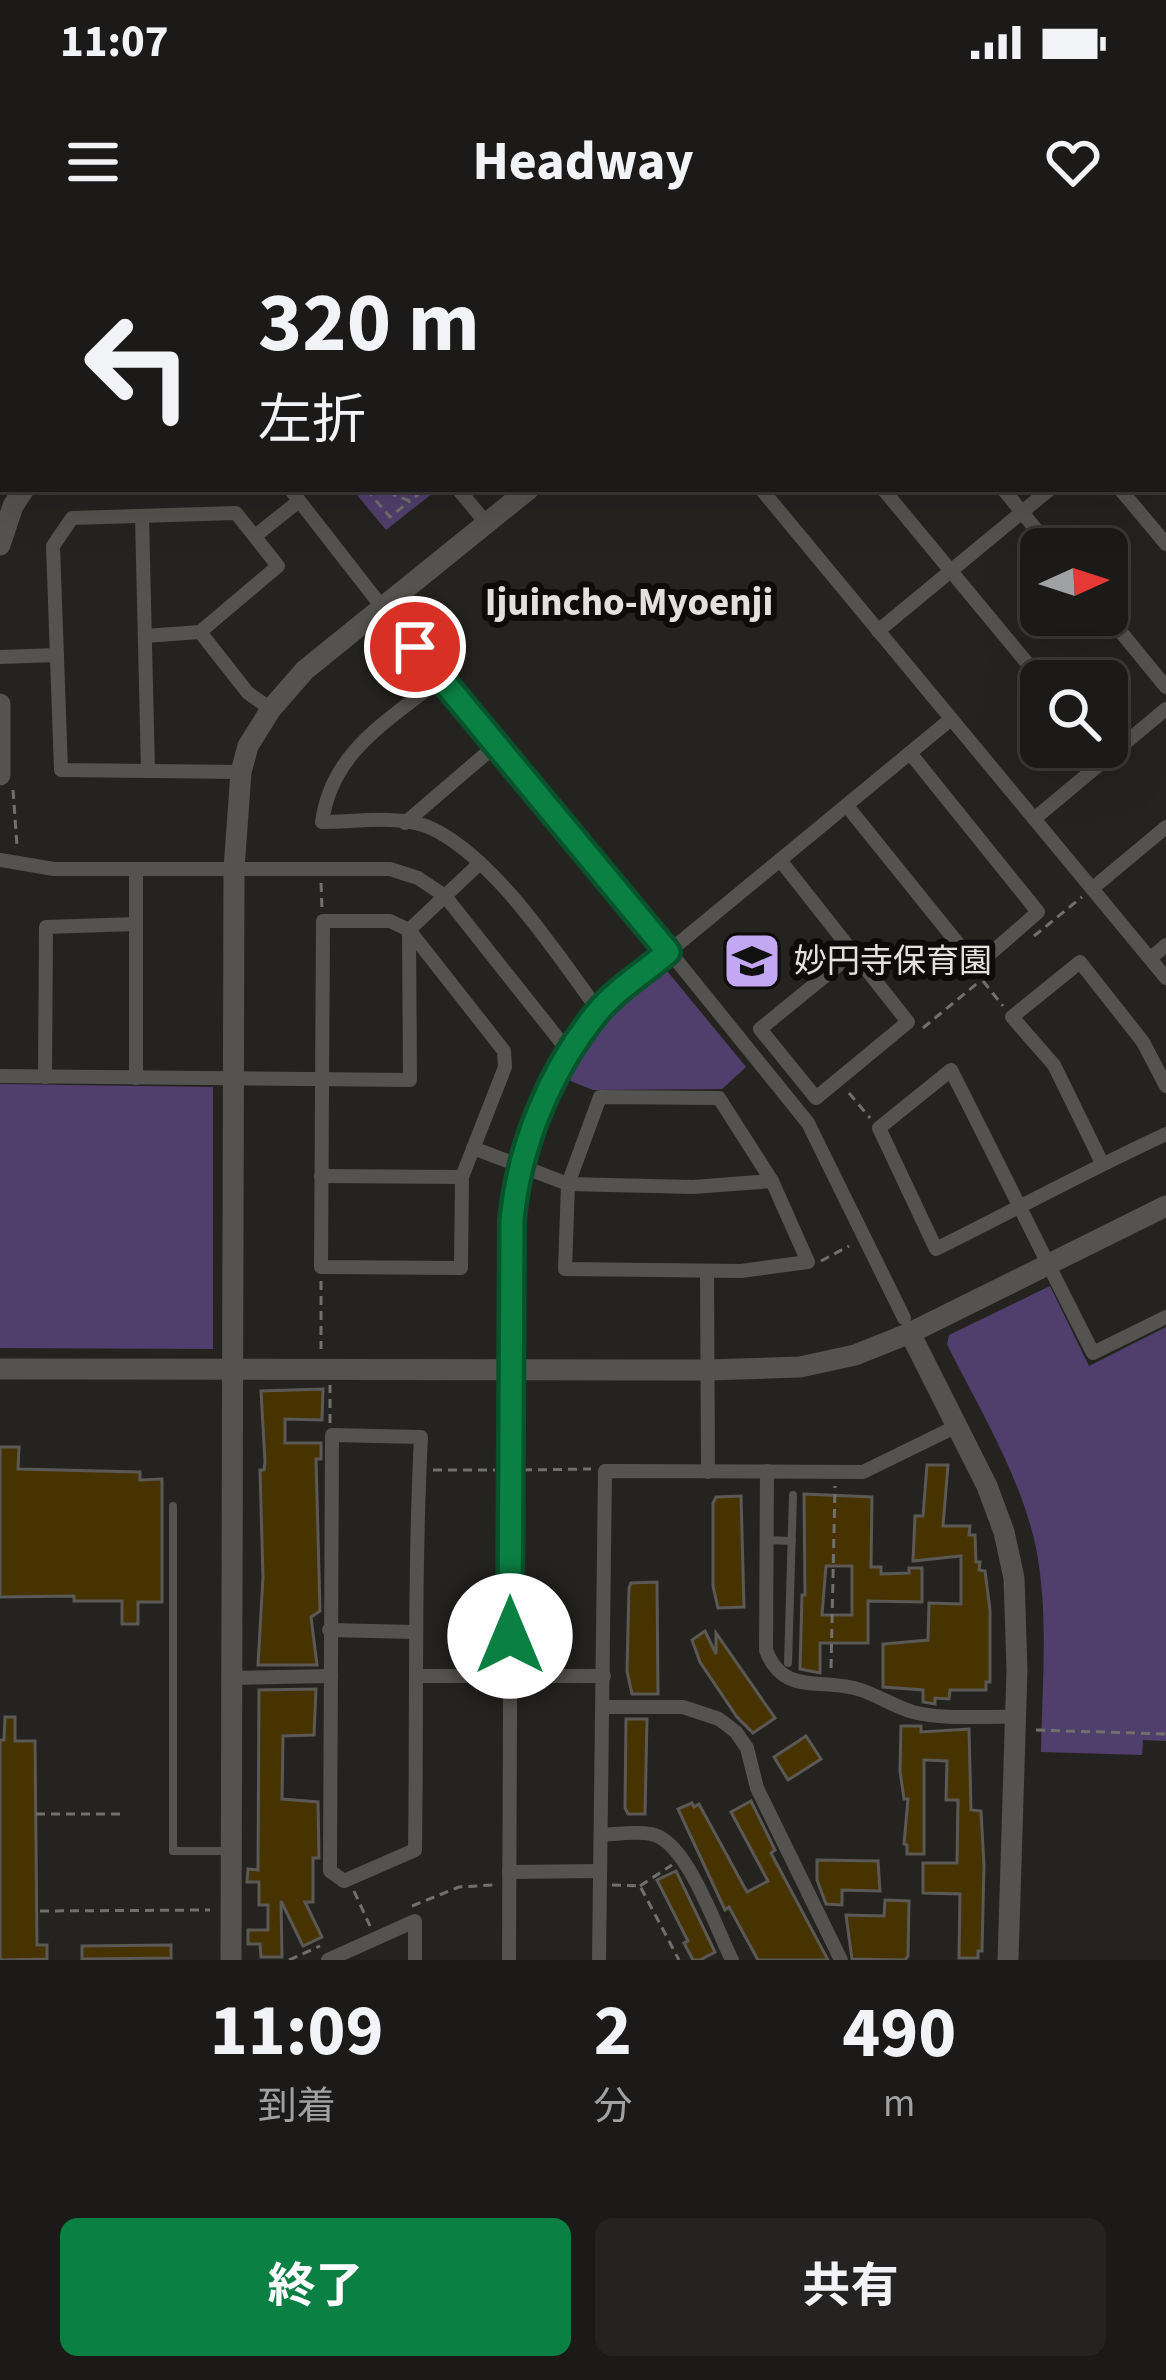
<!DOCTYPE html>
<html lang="ja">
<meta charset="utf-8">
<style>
:root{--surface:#1b1a18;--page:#242321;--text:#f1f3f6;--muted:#a0a1a2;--line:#393837;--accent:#0b8043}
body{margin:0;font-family:"Source Sans 3","Noto Sans JP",sans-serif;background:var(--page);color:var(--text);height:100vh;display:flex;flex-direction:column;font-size:45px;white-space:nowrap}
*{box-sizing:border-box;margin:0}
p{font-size:39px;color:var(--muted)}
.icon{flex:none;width:66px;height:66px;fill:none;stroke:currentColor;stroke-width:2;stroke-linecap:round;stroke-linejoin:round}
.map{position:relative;height:1720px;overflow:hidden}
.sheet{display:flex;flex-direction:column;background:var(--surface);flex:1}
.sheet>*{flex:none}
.hud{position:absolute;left:0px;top:0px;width:1167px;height:252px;box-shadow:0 12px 48px #0002,0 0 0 3px var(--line);background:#1b1a18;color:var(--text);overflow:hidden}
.needle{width:78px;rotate:87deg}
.fabs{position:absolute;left:1020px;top:288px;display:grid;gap:24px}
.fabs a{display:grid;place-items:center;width:108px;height:108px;border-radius:18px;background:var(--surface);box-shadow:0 12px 48px #0002,0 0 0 3px var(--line);font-size:60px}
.pin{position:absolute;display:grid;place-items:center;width:102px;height:102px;color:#fff;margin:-51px;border:6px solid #fff;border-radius:50%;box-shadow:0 3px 12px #0007}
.me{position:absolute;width:132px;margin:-66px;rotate:0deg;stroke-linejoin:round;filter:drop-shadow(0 0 9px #0008)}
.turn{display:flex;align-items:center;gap:42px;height:252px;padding:0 60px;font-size:54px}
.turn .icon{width:156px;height:156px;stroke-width:2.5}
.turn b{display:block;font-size:84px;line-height:102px}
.eta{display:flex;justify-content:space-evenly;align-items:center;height:204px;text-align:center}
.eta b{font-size:72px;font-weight:700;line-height:84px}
.primary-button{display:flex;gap:24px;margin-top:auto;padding:24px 60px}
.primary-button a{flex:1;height:138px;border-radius:18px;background:var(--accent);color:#fff;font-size:48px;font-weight:700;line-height:138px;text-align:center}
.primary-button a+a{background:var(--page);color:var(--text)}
.status{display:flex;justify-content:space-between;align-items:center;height:84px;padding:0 60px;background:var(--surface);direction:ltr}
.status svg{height:33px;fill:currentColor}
header{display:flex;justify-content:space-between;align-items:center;height:156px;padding:0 60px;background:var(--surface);font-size:54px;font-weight:700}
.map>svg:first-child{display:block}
.green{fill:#503f6c}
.building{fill:#473300;stroke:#5a5955;stroke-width:3;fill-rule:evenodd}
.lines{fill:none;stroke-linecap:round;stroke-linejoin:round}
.path{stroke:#71706d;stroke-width:3;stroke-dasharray:9 6;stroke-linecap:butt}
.lane{stroke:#555350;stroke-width:8}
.street{stroke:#555350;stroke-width:14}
.secondary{stroke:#555350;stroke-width:21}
.route-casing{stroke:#07532c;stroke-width:30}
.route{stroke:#0b8043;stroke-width:21}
.labels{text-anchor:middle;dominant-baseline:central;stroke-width:12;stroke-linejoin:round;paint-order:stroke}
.poi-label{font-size:33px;fill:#e2e1df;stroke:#0d0c0b;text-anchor:start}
.quarter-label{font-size:39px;font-weight:bold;fill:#e2e1df;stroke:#0d0c0b}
</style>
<div class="status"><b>11:07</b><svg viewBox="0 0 49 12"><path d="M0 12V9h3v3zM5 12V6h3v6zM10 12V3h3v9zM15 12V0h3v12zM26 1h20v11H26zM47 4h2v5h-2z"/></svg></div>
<header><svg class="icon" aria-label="menu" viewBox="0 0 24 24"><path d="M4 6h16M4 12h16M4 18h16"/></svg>Headway<svg class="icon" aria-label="heart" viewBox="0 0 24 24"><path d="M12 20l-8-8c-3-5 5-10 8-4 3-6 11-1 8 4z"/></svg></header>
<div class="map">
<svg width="1166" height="1720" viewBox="0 0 1166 1720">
<rect width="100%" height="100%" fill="#242320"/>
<g class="green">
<path d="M352 249H438L386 290Z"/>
<path d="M663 726 746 827 722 849 593 850 563 838 590 792Z"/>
<path d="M0 844 213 847V1109L0 1108Z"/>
<path d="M1050 1046 1089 1126 1166 1087V1501L1143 1500 1142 1515 1041 1512C1042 1445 1049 1374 1036 1308 1021 1236 979 1169 947 1104L949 1095Z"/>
</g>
<g class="building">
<path d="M323 1149 322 1180 285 1179V1203H321V1219H316L320 1371 311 1377 317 1425H258L263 1337 260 1230H264L265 1222 261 1151Z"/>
<path d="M0 1207H19L18 1229 140 1232V1240L162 1239V1362H138V1384H122V1361H74V1356L0 1357Z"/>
<path d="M927 1225H948L943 1286H970L969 1295H975L976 1322H980L979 1330 985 1331 990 1370V1442H986V1450H950L949 1459 935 1458V1464L923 1462V1450L883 1447V1404L928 1400 929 1363 961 1364V1316L913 1321 915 1276H923Z"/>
<path d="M804 1254 872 1257 871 1327H881V1334L909 1333V1328H922V1362L868 1361V1403H820V1433L800 1429 802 1355H805ZM826 1326H852V1375H822Z"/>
<path d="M741 1256 744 1367 718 1368 713 1346V1263L716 1257Z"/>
<path d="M657 1342 658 1454H632L627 1431 629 1348 631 1343Z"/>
<path d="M705 1391 716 1414V1393L775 1478 753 1493 737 1477 700 1422 692 1400Z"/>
<path d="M316 1449 314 1495 283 1496 282 1559 318 1562 319 1618H313V1662H305L322 1697 303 1706 281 1661 282 1717H261L260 1704H248V1690H268V1665H259V1642H247L248 1629 258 1630 259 1450Z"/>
<path d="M5 1477H15V1501H35L37 1705H47V1719L0 1720V1500H4Z"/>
<path d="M626 1479H647L645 1574H628L625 1568Z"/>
<path d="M901 1486H921V1492L969 1489 971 1570 981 1571 984 1625 982 1711H978V1718H959L960 1654 923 1653V1623H957L958 1560H946L947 1521 924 1520V1614H907V1605L904 1604 908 1559H904L900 1531Z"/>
<path d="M806 1496 821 1519 788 1540 774 1517Z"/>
<path d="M751 1561 775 1610 771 1613 828 1720H758L729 1667 725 1670 678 1569 692 1563 694 1567 699 1564 747 1652 768 1641 731 1572Z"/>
<path d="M817 1620 878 1621 880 1651 842 1650V1665L826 1664 817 1640Z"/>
<path d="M676 1631 715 1712 700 1720H693L684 1703 688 1701 657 1640Z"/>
<path d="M885 1660 909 1661 908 1716 905 1720 852 1719 846 1675 884 1676Z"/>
<path d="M171 1705V1718L82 1719V1706Z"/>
</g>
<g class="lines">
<g class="path">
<path d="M380 3 383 0"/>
<path d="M366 249 390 277 410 261"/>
<path d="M391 249 394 255 410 261 425 249"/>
<path d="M13 550 17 606"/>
<path d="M321 643 322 669"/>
<path d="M1034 696 1082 657"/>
<path d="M983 741 1003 766"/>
<path d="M923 788 980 741"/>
<path d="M849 853 870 878"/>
<path d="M821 1021 849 1006"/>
<path d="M321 1041V1109"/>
<path d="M330 1183V1145"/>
<path d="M433 1230H495"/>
<path d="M523 1230 591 1229"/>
<path d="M831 1428 835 1246"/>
<path d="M1036 1490 1166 1494"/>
<path d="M36 1574H123"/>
<path d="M612 1645 640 1646 679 1720"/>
<path d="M640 1646 672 1625"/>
<path d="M354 1651 370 1686"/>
<path d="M412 1666 459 1647 494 1645"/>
<path d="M40 1671 210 1670"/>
<path d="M289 1720 320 1706"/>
</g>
<g class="lane">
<path d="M173 1266V1611H230"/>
<path d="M766 1300 792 1301"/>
<path d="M788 1423 793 1255"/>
</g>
<g class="street">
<path d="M80 0 82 3"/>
<path d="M153 0 155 3"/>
<path d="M322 0V3"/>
<path d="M467 0 469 3"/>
<path d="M552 0 555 3"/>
<path d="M1027 0 1030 3"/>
<path d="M1141 0 1143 3"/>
<path d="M98 3 101 0"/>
<path d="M637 3 641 0"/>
<path d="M968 3 972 0"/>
<path d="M0 26H3"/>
<path d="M1164 28 1166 31"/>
<path d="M0 115H3"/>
<path d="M1164 155 1166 153"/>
<path d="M1164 165 1166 167"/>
<path d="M290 249 389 376 667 712"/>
<path d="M458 249 487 284"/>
<path d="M761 249 1166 738"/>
<path d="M883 249 1042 441"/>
<path d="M1003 249 1052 309"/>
<path d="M1120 249 1166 304"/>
<path d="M142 276 148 531"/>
<path d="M255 296 299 261"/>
<path d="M1107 375 1166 447"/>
<path d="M878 391 1050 249"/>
<path d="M145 396 200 392"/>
<path d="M0 417 57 415"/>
<path d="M441 438C389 481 332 510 322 582 353 582 397 575 426 586 491 612 557 714 598 770"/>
<path d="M241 532 61 530 53 306 72 278 236 273 278 326 200 392 248 453 271 469"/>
<path d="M847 566 976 726 1038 672 910 513"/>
<path d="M1034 579 1166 469"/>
<path d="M405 583 496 505"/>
<path d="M0 620 54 629H234"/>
<path d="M780 620 908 782 816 858 760 789 852 714"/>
<path d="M243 629H390L418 638 445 656 568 811"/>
<path d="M1093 648 1166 587"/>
<path d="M323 681H390L409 690 504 811 505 827 462 937 461 1028 321 1027Z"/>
<path d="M669 711 808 883 904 1078"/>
<path d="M1152 717 1166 705"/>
<path d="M0 836 410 840 409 690 480 623"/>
<path d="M45 837 46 687 136 684"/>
<path d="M136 838V630"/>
<path d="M600 857 719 858 772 941 808 1022 741 1031 565 1029 568 944Z"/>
<path d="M1166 894C1088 930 1013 971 936 1009L879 888 951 830C999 924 1045 1019 1093 1113L1166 1077"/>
<path d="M473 908 568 944 693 947 772 941"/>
<path d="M1102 923 1054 825 1012 777 1080 722 1143 802 1166 846"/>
<path d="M321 936 462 937"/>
<path d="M707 1031 708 1232"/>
<path d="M332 1195 421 1197C414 1335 417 1472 415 1610L344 1641 330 1631Z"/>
<path d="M767 1231 766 1410C783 1457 823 1437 861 1450 879 1456 895 1467 913 1472 945 1480 983 1476 1016 1477"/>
<path d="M329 1390 414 1392"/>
<path d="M418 1436H604"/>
<path d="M231 1438 331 1436"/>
<path d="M604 1467H683L719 1479 736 1492 747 1508 757 1548 841 1720"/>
<path d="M603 1595C618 1594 636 1591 651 1594 687 1600 716 1689 732 1720"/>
<path d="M509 1632 599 1631"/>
<path d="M328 1720 415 1681V1720"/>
<path d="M509 1720 512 980C519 899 554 835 598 770L951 479"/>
<path d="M599 1720 605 1231 863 1232 957 1186"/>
</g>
<g class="secondary">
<path d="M827 3 831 0"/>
<path d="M0 305 13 266 24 249"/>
<path d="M0 464V535"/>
<path d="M910 1093 987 1246 1004 1292 1014 1338 1017 1430 1008 1720"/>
<path d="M0 1129 707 1130 800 1127 855 1115 910 1093 1166 966"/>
<path d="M231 1720 234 629 241 532 248 506 271 469 305 430 529 249"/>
</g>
</g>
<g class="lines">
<g class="route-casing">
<path id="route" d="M415 407 668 712C645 732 615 750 596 774 550 831 519 906 512 980L510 1396"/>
</g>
<use href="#route" class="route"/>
</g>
<defs>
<g id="school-square" transform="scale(3)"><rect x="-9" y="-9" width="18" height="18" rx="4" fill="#c2a8f2" stroke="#0d0c0b"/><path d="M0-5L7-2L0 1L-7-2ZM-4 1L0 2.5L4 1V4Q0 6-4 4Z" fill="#111"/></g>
</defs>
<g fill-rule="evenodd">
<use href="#school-square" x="752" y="721"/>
</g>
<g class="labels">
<g class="poi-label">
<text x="794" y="721">妙円寺保育園</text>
</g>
<g class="quarter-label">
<text x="629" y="363">Ijuincho-Myoenji</text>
</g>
</g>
</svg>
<div class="fabs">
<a><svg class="needle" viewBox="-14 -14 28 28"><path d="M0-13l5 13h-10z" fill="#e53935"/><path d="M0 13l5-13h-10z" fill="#a0a1a2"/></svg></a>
<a><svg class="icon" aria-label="search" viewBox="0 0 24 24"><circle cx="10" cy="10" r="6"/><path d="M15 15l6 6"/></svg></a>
</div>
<div class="pin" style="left:415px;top:407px;background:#d93025"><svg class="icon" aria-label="arrive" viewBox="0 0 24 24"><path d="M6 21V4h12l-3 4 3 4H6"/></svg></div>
<svg class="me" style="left:510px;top:1396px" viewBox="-20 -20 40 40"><circle r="19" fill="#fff"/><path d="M0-13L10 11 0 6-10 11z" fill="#0b8043"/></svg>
<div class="hud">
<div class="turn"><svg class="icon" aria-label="left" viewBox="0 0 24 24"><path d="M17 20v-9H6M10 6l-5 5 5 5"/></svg><div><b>320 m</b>左折</div></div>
</div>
</div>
<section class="sheet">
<div class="eta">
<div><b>11:09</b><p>到着</p></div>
<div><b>2</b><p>分</p></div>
<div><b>490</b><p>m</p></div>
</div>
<div class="primary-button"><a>終了</a><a>共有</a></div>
</section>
